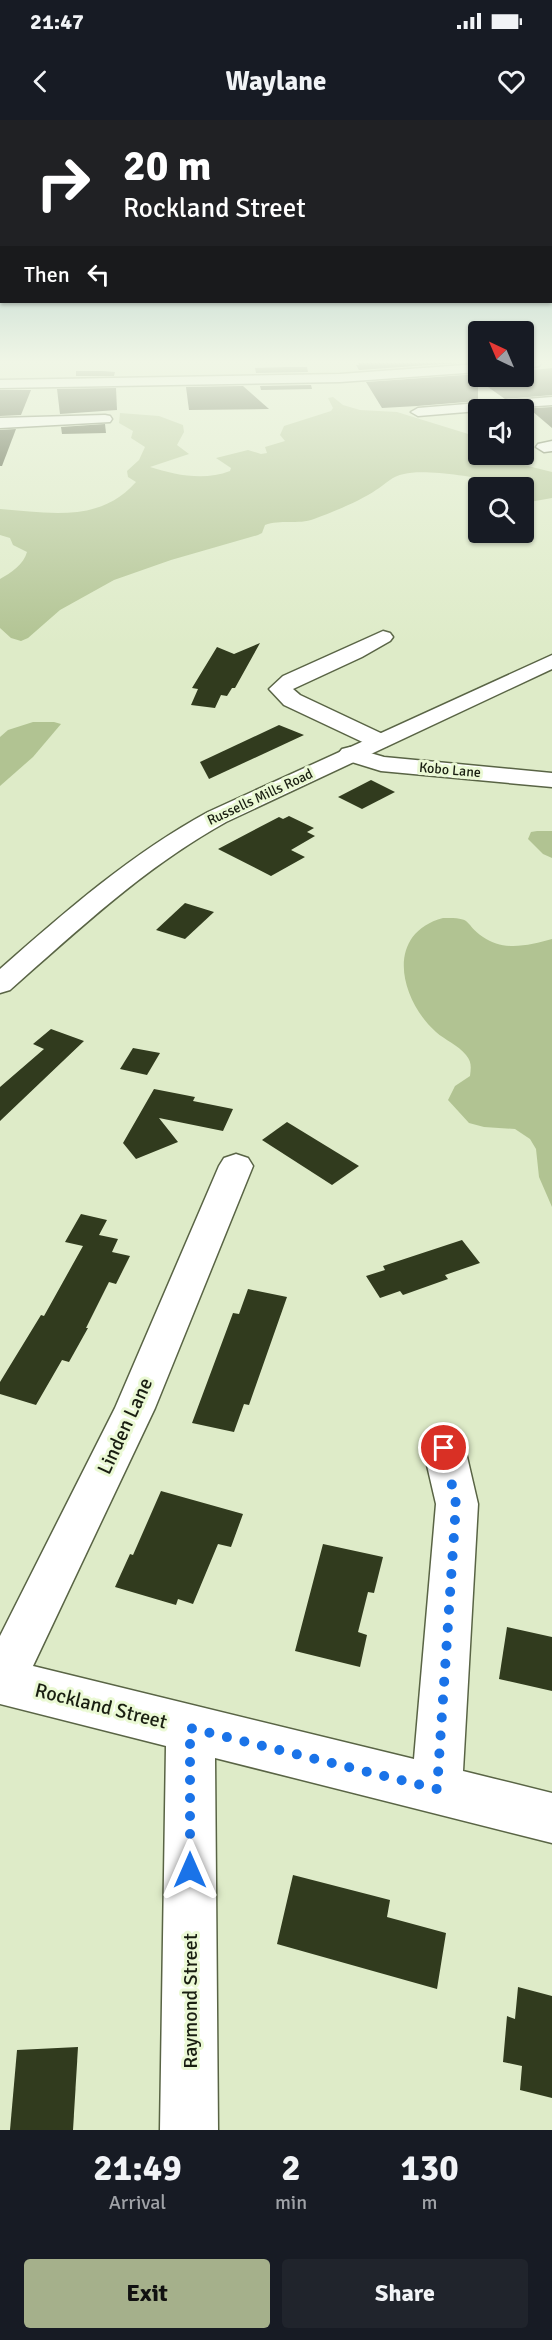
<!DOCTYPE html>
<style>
:root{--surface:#171b24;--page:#20242c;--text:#f1f3f6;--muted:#9ea1a6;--accent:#a5b08b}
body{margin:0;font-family:Signika,sans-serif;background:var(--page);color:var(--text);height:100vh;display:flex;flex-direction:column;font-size:22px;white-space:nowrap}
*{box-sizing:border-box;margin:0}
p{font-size:20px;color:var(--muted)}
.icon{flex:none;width:33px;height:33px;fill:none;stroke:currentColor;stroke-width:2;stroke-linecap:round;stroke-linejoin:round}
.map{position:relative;height:2010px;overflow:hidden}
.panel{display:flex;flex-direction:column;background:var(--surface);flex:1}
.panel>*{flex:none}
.banner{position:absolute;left:0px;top:0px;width:552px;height:183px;box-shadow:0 2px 4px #0004;background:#202124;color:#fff;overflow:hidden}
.needle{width:39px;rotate:316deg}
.tools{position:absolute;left:468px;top:201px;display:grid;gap:12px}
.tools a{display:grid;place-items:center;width:66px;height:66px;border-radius:6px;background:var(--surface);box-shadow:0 2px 4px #0004;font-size:30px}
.pin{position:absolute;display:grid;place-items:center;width:51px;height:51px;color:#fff;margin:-26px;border:3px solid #fff;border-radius:50%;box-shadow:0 2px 6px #0007}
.me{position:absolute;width:66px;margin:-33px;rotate:0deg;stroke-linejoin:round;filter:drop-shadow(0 0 4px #0008)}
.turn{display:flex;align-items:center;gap:21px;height:126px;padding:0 24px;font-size:27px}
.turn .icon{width:78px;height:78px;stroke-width:2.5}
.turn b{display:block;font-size:42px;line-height:51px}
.then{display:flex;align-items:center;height:57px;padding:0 24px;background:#0003;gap:12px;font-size:22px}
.eta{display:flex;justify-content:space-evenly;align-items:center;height:102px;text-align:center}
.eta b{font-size:36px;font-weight:700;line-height:42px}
.primary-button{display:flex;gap:12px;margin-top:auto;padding:12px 24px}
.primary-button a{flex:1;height:69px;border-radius:6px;background:var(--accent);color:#111;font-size:24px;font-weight:700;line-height:69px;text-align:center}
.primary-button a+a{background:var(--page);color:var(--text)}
.status{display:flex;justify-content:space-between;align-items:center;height:42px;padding:0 30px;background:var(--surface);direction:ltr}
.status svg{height:16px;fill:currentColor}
header{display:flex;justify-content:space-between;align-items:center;height:78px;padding:0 24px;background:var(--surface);font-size:27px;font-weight:700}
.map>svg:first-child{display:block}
.green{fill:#b1c392}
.building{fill:#313b1e}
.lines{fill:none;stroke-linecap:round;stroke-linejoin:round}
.minor-casing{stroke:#596445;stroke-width:3}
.major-casing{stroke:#596445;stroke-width:3}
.minor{fill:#fff;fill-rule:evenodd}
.major{fill:#fff;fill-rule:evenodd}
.route{stroke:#1a73e8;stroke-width:10;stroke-dasharray:0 18}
.labels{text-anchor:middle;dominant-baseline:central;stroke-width:6;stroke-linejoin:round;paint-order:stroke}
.far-street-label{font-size:14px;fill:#191e11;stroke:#ebf9d5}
.near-street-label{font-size:20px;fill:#191e11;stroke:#ebf9d5}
</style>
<div class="status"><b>21:47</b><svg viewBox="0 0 49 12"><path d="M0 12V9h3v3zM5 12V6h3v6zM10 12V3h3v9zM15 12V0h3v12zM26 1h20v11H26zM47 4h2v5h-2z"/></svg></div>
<header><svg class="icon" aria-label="back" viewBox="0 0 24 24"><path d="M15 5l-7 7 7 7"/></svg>Waylane<svg class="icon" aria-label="heart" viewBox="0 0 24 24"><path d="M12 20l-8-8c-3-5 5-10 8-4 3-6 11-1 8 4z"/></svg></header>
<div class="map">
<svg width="552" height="2010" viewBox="0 0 552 2010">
<rect width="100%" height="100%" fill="#deebc8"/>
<g class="green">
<path d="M333 277 343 285 360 290 397 292 478 317V334L511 335 512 339 520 344 552 352V378L524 383V368L491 367 494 364 490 361C471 356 422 349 404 354 392 356 386 364 376 370 360 381 333 392 314 399 298 405 280 399 265 405L262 413 258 415 171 440 114 460 60 490 28 518 21 521 11 518 0 508V459C11 453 24 444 27 432L13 425 10 418 0 415V389C50 393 100 403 136 362L128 357 127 351 139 340 145 327 131 318 133 311 119 303 120 293 159 296 183 305 184 312 177 325 189 334 150 347C175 355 204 361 230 351L231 348 216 338 248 330 261 334 267 333 265 327 285 321 280 315 284 306 331 291 333 288 328 278Z"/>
<path d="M33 602H54L61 604 33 637 0 666V617L8 610Z"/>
<path d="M537 711H552V738L543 734 528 719 531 712Z"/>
<path d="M443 798C474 797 463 803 483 817 504 832 530 825 552 819V1087L539 1057 536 1029 530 1019 515 1009 484 1007 469 1003 448 980 455 966 470 956C471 948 472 942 466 935 458 925 445 920 436 912 400 880 384 814 443 798Z"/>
</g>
<g class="building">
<path d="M358 243H458L359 250 356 245H359Z"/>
<path d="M287 247H307L308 252 256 253 255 248Z"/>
<path d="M552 248V275L505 279 478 260V281L417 286 382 288 366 262 478 254V256H524V251Z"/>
<path d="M76 251H103L115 252 114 256H76Z"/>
<path d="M311 265 312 269 261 270 260 266Z"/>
<path d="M243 266 269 289 189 290 186 267Z"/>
<path d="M116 268 117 290 60 294 57 269Z"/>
<path d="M0 270H31L21 295 0 296Z"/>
<path d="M552 287V308L532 291 520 289Z"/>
<path d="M105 304 106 313 62 314 61 307Z"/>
<path d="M16 309 2 346H0V310Z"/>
<path d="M260 523 235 568H232L227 576 221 575 215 588 191 585 198 569 192 568 217 527 234 534Z"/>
<path d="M279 605 304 615 209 659 200 642Z"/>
<path d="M371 660 395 672 362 689 338 677Z"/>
<path d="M289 696 314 708 307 712 315 716 291 730 305 737 271 756 218 729 279 697 283 699Z"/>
<path d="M185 783 214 792 185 819 156 810Z"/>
<path d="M51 909 84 921 0 1001V967L44 929 33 924Z"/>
<path d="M133 928 160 933 147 955 120 949Z"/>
<path d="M154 969 195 977 193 981 233 989 223 1011 159 998 178 1022 136 1039 123 1023Z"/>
<path d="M287 1002 359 1046 332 1065 262 1020Z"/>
<path d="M81 1094 107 1100 99 1115 118 1119 112 1132 130 1136 116 1164 109 1162 86 1208H88L69 1242 62 1240 36 1285 0 1274V1262L41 1195 44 1196 83 1126 65 1122Z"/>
<path d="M462 1120 480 1143 445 1155 448 1159 403 1175 400 1171 380 1178 366 1156 385 1150 383 1146Z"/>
<path d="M248 1169 287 1177 249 1285 244 1284 234 1312 192 1303 233 1193 239 1194Z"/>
<path d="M161 1371 243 1394 231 1427 218 1424 193 1484 178 1479 176 1485 115 1467 130 1434 133 1435Z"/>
<path d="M323 1424 383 1437 374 1473 368 1472 358 1512 367 1515 360 1547 295 1531Z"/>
<path d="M507 1507 552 1517V1571L499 1559Z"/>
<path d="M293 1755 390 1780 387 1797 446 1813 437 1869 277 1824Z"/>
<path d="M518 1867 552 1876V1978L520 1970 522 1946 503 1942 507 1896 515 1899Z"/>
<path d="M78 1927 73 2010H10L17 1930Z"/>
</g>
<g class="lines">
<g class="minor-casing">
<g id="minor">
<path d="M524 243H541L539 246 524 248Z"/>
<path d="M478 244V252L340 262 0 268V260L340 254Z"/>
<path d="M552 277V285L478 290V291L418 296 411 292 418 288Z"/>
<path d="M105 295 110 296 112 299 110 302 0 308V298Z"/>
<path d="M552 321V331L544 332 536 327 538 324Z"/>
<path d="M383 511 390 513 393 517 390 521 362 537 293 569 300 575 387 616 391 621 387 626 379 628 371 626 284 585 269 569 283 556Z"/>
<path d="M350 627 384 637 552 653V667L381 651 342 639 338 634 342 629Z"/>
<path d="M236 1034 248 1038 253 1046 155 1288 33 1546 414 1639 436 1384 423 1328 429 1316 444 1311 459 1316 465 1328 478 1384 463 1651 552 1673V1723L215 1638 218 2010H160L166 1626 0 1584V1516L115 1288 219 1046 224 1038Z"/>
</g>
</g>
<g class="major-casing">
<path id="major" d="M552 535V549L226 702C145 747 79 809 10 870L0 873V849C66 791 131 734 208 692Z"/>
</g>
<use href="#minor" class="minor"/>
<use href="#major" class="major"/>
</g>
<linearGradient id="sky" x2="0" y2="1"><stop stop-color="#8bb6b7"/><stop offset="0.46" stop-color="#f0f6e6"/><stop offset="1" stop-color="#f0f6e6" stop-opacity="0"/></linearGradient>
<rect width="552" height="525" fill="url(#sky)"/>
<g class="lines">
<path class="route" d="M190 1750V1608L437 1669 456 1384 444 1328"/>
</g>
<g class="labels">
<g class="far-street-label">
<text transform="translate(450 650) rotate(5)">Kobo Lane</text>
<text transform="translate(260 677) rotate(-25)">Russells Mills Road</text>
</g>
<g class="near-street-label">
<text transform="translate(125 1306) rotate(-65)">Linden Lane</text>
<text transform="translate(101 1586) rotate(14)">Rockland Street</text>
<text transform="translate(190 1881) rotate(-90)">Raymond Street</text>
</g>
</g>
</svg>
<div class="tools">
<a><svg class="needle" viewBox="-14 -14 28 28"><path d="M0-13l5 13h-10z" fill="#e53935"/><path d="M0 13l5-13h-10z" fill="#9ea1a6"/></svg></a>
<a><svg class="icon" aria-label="sound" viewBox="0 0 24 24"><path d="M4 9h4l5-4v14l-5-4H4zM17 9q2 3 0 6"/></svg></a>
<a><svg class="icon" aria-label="search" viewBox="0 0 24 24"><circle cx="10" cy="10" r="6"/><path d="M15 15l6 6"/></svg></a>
</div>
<div class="pin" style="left:444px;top:1328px;background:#d93025"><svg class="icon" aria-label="arrive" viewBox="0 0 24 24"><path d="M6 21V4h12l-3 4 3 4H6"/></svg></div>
<svg class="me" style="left:190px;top:1750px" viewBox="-20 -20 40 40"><path d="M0-17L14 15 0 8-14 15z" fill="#1a73e8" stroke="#fff" stroke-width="4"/></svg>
<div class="banner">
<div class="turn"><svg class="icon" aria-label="right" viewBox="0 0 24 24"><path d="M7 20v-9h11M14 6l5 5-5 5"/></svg><div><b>20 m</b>Rockland Street</div></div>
<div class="then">Then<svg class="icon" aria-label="left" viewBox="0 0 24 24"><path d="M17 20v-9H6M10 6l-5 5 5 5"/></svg></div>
</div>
</div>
<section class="panel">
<div class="eta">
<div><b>21:49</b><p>Arrival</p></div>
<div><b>2</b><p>min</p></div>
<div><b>130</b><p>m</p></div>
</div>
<div class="primary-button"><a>Exit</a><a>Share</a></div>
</section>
